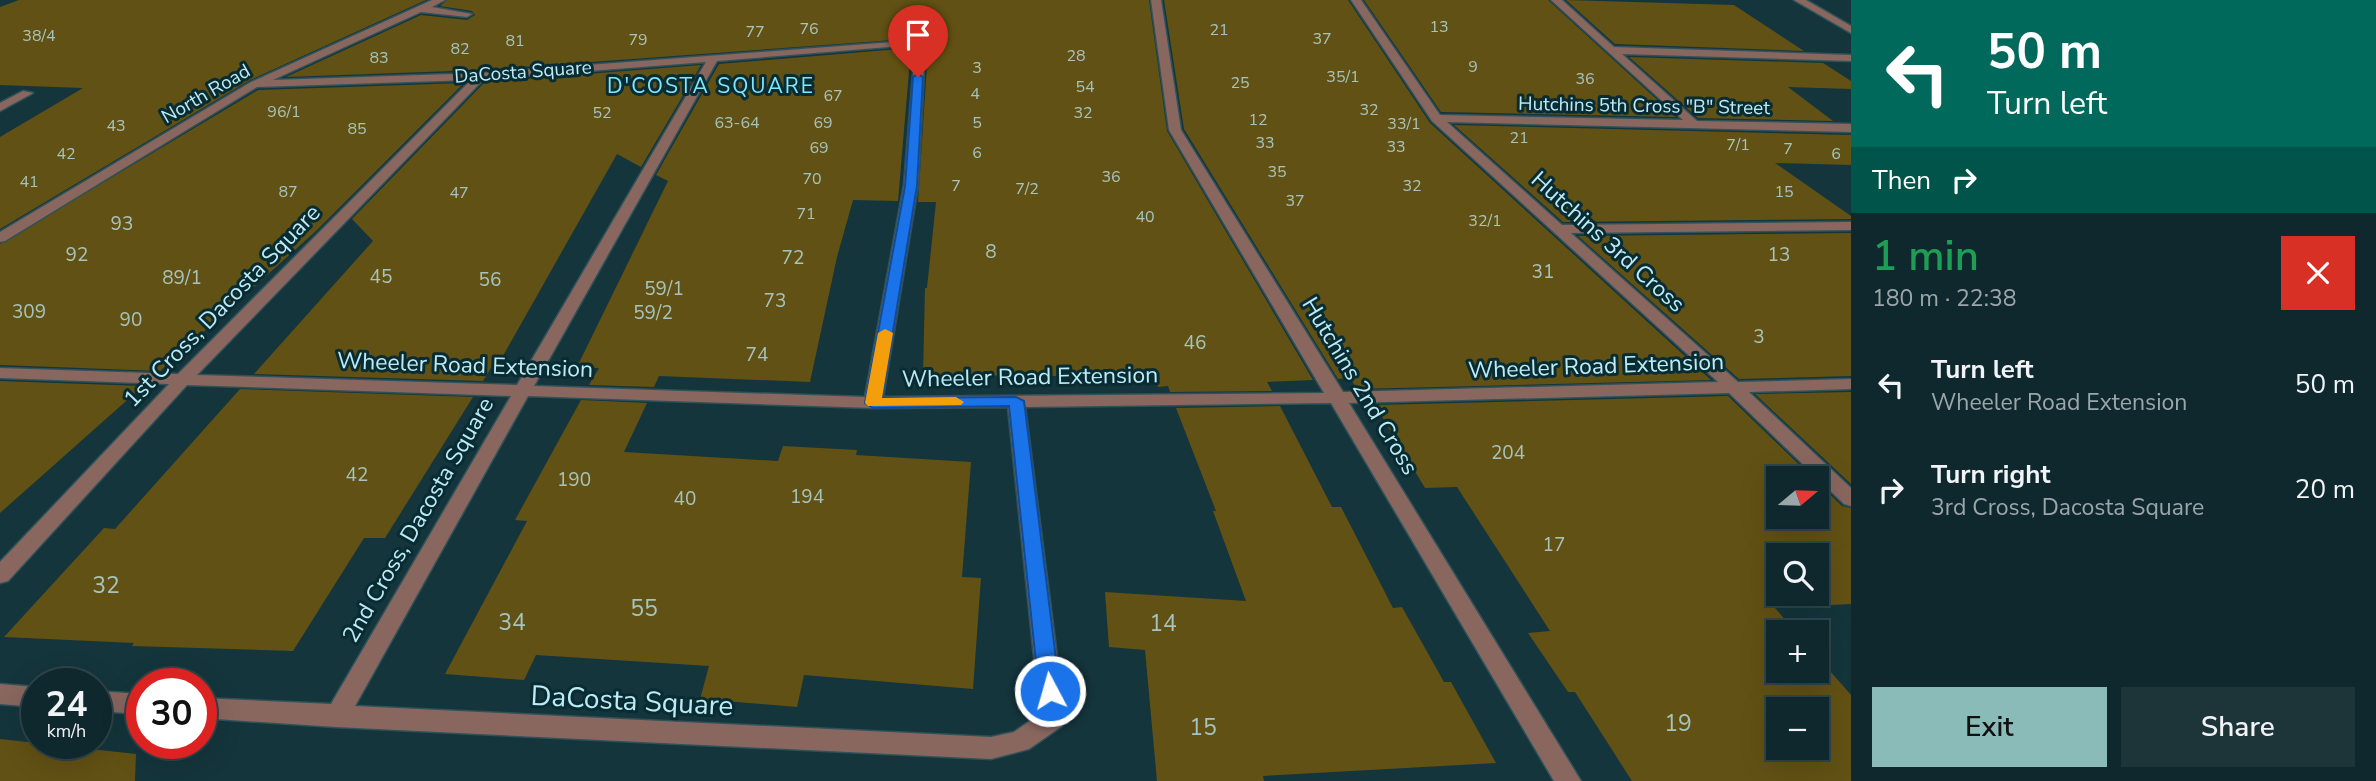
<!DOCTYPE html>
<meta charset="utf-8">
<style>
:root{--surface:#0f282d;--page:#1d3439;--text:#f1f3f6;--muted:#9ba6aa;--line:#2f4449;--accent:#8bbbb9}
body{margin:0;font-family:"Nunito Sans",sans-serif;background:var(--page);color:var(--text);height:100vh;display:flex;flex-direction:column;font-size:26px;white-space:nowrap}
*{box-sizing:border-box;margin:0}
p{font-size:23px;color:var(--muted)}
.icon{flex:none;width:38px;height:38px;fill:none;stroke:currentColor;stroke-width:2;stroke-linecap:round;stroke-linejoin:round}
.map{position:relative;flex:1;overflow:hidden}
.side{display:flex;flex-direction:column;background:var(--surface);width:525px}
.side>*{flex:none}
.hud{background:#00695c;color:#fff;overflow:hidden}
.needle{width:46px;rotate:71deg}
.tools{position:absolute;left:1766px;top:466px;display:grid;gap:14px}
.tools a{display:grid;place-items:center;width:63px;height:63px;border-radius:0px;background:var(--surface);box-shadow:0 7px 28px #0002,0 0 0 2px var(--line);font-size:35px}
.speed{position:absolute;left:21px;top:668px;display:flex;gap:14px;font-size:35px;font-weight:700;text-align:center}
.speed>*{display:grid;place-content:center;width:91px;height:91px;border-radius:50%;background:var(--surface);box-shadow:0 7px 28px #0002,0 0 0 2px var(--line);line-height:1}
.speed small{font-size:18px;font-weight:400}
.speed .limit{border:10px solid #d22;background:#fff;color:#111}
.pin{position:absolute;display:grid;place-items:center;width:60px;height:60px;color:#fff;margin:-72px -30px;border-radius:50% 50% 50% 0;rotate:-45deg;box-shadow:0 0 7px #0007}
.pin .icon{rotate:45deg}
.me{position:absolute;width:77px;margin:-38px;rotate:354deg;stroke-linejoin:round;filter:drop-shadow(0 0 5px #0008)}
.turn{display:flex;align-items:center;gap:24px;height:147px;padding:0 21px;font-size:32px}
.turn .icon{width:91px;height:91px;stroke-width:2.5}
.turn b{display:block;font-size:49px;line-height:60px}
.then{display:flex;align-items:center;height:66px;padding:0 21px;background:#0003;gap:14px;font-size:26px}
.round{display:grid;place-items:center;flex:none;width:74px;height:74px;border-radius:0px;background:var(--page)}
.headline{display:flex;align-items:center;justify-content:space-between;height:119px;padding:0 21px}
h1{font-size:42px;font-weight:600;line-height:52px;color:#1e9e55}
.primary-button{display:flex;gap:14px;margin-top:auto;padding:14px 21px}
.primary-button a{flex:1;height:80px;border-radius:0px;background:var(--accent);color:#111;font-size:28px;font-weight:600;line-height:80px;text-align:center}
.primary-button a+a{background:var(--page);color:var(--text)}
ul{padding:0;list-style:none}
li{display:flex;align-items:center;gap:21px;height:105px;padding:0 21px}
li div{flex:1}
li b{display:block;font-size:26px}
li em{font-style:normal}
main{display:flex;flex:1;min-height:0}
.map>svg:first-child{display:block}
.building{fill:#625114;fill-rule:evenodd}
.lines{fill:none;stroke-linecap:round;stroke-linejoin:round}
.minor-casing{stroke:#2f525a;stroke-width:3}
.minor{fill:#89675f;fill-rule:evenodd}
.route{fill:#1a73e8;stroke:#114b97;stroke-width:2}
.slow{fill:#f59e0b}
.labels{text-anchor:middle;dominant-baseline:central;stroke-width:6;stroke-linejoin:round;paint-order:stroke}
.far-number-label{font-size:16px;fill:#a6c4bd}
.far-street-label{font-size:19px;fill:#bcebf5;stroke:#092b32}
.number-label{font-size:19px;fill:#a6c4bd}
.far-neighbourhood-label{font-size:21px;letter-spacing:2px;fill:#7fe6fb;stroke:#092b32}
.street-label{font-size:23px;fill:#bcebf5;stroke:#092b32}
.near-number-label{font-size:23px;fill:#a6c4bd}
.near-street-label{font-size:28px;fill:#bcebf5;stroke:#092b32}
</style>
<main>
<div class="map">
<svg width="1851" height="781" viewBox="0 0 1851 781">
<rect width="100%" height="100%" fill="#14353c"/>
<g class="building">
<path d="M19 0H426L250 80 0 229V137L83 88 0 85V7Z"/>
<path d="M447 0H1149L1167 131 1313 380 1267 382 1272 391 1170 392 1168 386 1158 387 1156 382 1071 383 1070 376 923 375 925 288H927L936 202H918L928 50 921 38 481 70 286 77 421 15 467 20 475 15 472 11 440 6Z"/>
<path d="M1164 0H1348L1430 123 1711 380 1357 389 1350 378 1338 379 1184 129Z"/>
<path d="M1364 0H1548L1676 117 1441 112Z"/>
<path d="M1566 0 1734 5 1804 51 1615 44Z"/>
<path d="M911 48 898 201 853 200 837 257 810 382 659 376 654 387 589 385 599 368 577 367 668 181 656 175 719 64Z"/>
<path d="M1629 57 1823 63 1851 81V89L1788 87 1833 121 1698 118Z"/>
<path d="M701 65 641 167 617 154 499 363H494L483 381 254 374 373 241 352 219 485 82Z"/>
<path d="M464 83 316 231 160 371 0 365V244L258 90Z"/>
<path d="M1454 125 1851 135V165L1775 163 1851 216V219L1563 222Z"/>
<path d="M1851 233V376L1739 379 1578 236Z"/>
<path d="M0 381 143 386 0 513Z"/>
<path d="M240 389 473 397 385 538H364L293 651 132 646 134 643 4 637 104 528 115 529Z"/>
<path d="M1851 392V484L1755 394Z"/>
<path d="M1728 396 1813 478H1778V516H1816V481L1842 506 1851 508V604L1775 608 1796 632H1778V670H1816V655L1851 695V781H1632L1575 692H1568L1528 633 1550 631 1457 487 1425 488 1375 405ZM1778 555H1816V593H1778ZM1778 709H1816V747H1778Z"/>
<path d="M581 400 647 403 624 452 778 461 783 446 857 450 856 455 971 462 962 577 981 578 973 689 804 675 797 707 700 699 709 666 536 655 524 680 445 674 527 521 515 520Z"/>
<path d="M1280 406 1332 507H1341L1393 608 1402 607 1444 682H1451L1496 763 1263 776 1264 781H1157L1145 650 1109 647 1105 592 1246 601 1213 511H1216L1176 408Z"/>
<path d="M0 739 136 754 135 781H0Z"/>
</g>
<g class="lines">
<g class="minor-casing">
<g id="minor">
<path d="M432 0H445L432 7 472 14 467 17 421 12 273 80 481 73 920 40 925 50 918 185 883 397 1324 393 1169 130 1151 0H1161L1181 130 1343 392 1718 382 1432 121 1351 0H1361L1440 115 1683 120 1551 0H1562L1614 47 1851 55V61L1622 54 1697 121 1851 124V132L1447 122 1562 225 1851 222V230L1571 233 1738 382 1851 379V389L1749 392 1851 488V506L1844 504 1729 393 1349 403 1581 781H1554L1331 403 1025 407 1065 719 1062 726 1029 749 991 759 336 727 201 718V698L331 704 511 396 187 385 8 581 0 583V562L169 384 0 378V368L178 374 471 80 257 87 5 241 0 242V232L251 82ZM913 45 915 50 904 185 865 397 534 386 717 61ZM706 62 517 385 197 375 484 79ZM528 396 873 408 1008 407 1040 714 1014 732 991 737 355 706Z"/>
<path d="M1794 0H1806L1851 26V33Z"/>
<path d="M23 91 33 93 0 111V103Z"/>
<path d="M0 684 37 687V707L0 704Z"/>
<path d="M96 691 142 694V714L96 711Z"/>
</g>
</g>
<use href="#minor" class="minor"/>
</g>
<path class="route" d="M918 74 923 77 917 186 882 398 1016 397 1024 401 1060 691 1057 698 1050 700 1042 698 1039 691 1009 406 873 408 865 403 905 186 913 77Z"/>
<path class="slow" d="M885 329 893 333 882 398 956 397 964 402 961 405 868 406 865 403 878 333Z"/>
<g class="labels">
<g class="far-number-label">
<text x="1439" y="27">13</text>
<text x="809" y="29">76</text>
<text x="1219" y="30">21</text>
<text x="755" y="32">77</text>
<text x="39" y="36">38/4</text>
<text x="1322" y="39">37</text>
<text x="638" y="40">79</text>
<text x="515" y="41">81</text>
<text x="460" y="49">82</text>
<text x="1076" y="56">28</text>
<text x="379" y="58">83</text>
<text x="1473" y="67">9</text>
<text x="977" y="68">3</text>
<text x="1343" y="77">35/1</text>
<text x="1585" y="79">36</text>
<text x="1240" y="83">25</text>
<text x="1085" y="87">54</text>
<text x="975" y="94">4</text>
<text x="833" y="96">67</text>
<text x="1369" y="110">32</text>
<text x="284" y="112">96/1</text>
<text x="602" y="113">52</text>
<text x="1083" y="113">32</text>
<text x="1258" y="120">12</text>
<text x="737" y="123">63-64</text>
<text x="823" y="123">69</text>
<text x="977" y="123">5</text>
<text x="1404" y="124">33/1</text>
<text x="116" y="126">43</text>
<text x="357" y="129">85</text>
<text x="1519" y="138">21</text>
<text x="1265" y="143">33</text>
<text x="1738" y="145">7/1</text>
<text x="1396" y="147">33</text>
<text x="819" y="148">69</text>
<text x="1788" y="149">7</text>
<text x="977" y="153">6</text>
<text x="66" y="154">42</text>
<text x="1836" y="154">6</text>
<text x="1277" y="172">35</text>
<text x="1111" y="177">36</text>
<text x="812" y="179">70</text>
<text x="29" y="182">41</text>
<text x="956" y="186">7</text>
<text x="1412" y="186">32</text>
<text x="1027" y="189">7/2</text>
<text x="288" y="192">87</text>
<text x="1784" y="192">15</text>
<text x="459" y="193">47</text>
<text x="1295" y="201">37</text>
<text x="806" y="214">71</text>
<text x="1145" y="217">40</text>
<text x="1485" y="221">32/1</text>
</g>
<g class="far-street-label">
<text transform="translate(523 72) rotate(-4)">DaCosta Square</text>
<text transform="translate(206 94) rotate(-30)">North Road</text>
<text transform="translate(1644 106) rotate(1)">Hutchins 5th Cross "B" Street</text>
</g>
<g class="number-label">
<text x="122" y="224">93</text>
<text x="991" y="252">8</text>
<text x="77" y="255">92</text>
<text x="1779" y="255">13</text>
<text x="793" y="258">72</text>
<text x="1543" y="272">31</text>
<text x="381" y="277">45</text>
<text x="182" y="278">89/1</text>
<text x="490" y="280">56</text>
<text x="664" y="289">59/1</text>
<text x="775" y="301">73</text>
<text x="29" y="312">309</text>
<text x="653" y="313">59/2</text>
<text x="131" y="320">90</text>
<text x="1759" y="337">3</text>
<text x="1195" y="343">46</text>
<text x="757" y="355">74</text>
<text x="1508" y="453">204</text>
<text x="357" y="475">42</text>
<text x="574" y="480">190</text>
<text x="807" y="497">194</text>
<text x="685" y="499">40</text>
<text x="1554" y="545">17</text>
</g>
<g class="far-neighbourhood-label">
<text x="711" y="86">D'COSTA SQUARE</text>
</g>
<g class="street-label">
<text transform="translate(1608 242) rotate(42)">Hutchins 3rd Cross</text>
<text transform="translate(222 306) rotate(-46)">1st Cross, Dacosta Square</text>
<text transform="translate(465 365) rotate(2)">Wheeler Road Extension</text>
<text transform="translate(1596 366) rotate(-2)">Wheeler Road Extension</text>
<text transform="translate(1030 377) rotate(-1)">Wheeler Road Extension</text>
<text transform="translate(1360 386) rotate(59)">Hutchins 2nd Cross</text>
<text transform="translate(418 520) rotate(-60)">2nd Cross, Dacosta Square</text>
</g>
<g class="near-number-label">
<text x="106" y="585">32</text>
<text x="644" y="608">55</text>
<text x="512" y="622">34</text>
<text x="1163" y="623">14</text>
<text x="1678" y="723">19</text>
<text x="1203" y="727">15</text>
</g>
<g class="near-street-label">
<text transform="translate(632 701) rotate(3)">DaCosta Square</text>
</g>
</g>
</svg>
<div class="tools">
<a><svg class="needle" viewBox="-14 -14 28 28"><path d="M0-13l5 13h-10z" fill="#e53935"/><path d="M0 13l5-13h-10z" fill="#9ba6aa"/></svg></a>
<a><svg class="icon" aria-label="search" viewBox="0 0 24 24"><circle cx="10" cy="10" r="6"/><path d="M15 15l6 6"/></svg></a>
<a>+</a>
<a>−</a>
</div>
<div class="speed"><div>24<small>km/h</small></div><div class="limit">30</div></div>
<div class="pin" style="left:918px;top:77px;background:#d93025"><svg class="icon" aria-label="arrive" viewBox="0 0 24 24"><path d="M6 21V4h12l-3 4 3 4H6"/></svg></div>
<svg class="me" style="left:1050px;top:691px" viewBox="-20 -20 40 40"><circle r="17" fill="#1a73e8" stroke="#fff" stroke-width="3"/><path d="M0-11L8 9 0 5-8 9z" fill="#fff"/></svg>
</div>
<section class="side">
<div class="hud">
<div class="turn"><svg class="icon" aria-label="left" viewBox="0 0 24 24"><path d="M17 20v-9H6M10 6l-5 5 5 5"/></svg><div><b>50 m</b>Turn left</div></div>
<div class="then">Then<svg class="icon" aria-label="right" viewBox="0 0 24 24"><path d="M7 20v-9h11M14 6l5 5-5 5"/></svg></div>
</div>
<div class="headline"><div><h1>1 min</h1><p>180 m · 22:38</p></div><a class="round" style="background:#d93025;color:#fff"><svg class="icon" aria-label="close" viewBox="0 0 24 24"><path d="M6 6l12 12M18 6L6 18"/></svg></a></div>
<ul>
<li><svg class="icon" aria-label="left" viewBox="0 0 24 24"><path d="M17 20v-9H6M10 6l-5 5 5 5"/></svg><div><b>Turn left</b><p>Wheeler Road Extension</p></div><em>50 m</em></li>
<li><svg class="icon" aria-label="right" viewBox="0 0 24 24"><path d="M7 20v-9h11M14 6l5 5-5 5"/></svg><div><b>Turn right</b><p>3rd Cross, Dacosta Square</p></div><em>20 m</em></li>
</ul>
<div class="primary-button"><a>Exit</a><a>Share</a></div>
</section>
</main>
